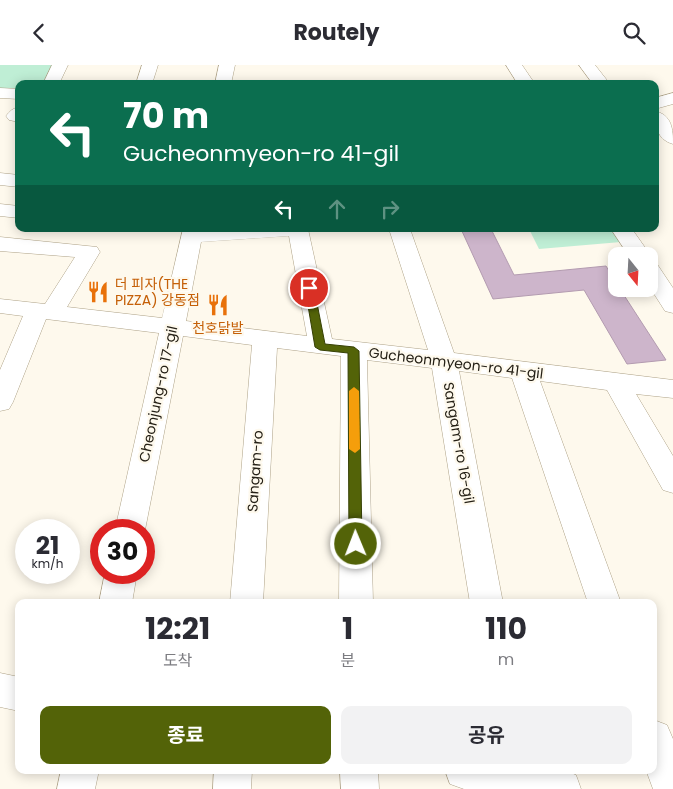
<!DOCTYPE html>
<html lang="ko">
<meta charset="utf-8">
<style>
:root{--surface:#fff;--page:#f2f2f3;--text:#2b2b33;--muted:#7c7c81;--accent:#536308}
body{margin:0;font-family:Poppins,"Noto Sans KR",sans-serif;background:var(--page);color:var(--text);height:100vh;display:flex;flex-direction:column;font-size:19px;white-space:nowrap}
*{box-sizing:border-box;margin:0}
p{font-size:16px;color:var(--muted)}
.icon{flex:none;width:28px;height:28px;fill:none;stroke:currentColor;stroke-width:2;stroke-linecap:round;stroke-linejoin:round}
.map{position:relative;flex:1;overflow:hidden}
.sheet{position:absolute;left:15px;top:534px;width:642px;height:175px;display:flex;flex-direction:column;background:var(--surface);border-radius:10px;box-shadow:0 2px 12px #0003}
.sheet>*{flex:none}
.banner{position:absolute;left:15px;top:15px;width:644px;height:152px;border-radius:10px;box-shadow:0 2px 12px #0003;background:#0b6e4f;color:#fff;overflow:hidden}
.needle{width:32px;rotate:162deg}
.tools{position:absolute;left:608px;top:182px;display:grid;gap:10px}
.tools a{display:grid;place-items:center;width:50px;height:50px;border-radius:10px;background:var(--surface);box-shadow:0 2px 12px #0003;font-size:25px}
.speed{position:absolute;left:15px;top:454px;display:flex;gap:10px;font-size:25px;font-weight:700;text-align:center}
.speed>*{display:grid;place-content:center;width:65px;height:65px;border-radius:50%;background:var(--surface);box-shadow:0 2px 12px #0003;line-height:1}
.speed small{font-size:12px;font-weight:400}
.speed .limit{border:8px solid #d22;background:#fff;color:#111}
.pin{position:absolute;display:grid;place-items:center;width:42px;height:42px;color:#fff;margin:-21px;border:2px solid #fff;border-radius:50%;box-shadow:0 1px 5px #0007}
.me{position:absolute;width:55px;margin:-28px;rotate:359deg;stroke-linejoin:round;filter:drop-shadow(0 0 4px #0008)}
.turn{display:flex;align-items:center;gap:18px;height:105px;padding:0 25px;font-size:22px}
.turn .icon{width:65px;height:65px;stroke-width:2.5}
.turn b{display:block;font-size:35px;line-height:42px}
.lanes{display:flex;align-items:center;height:48px;padding:0 25px;background:#0003;justify-content:center;gap:25px;direction:ltr}
.lanes .off{opacity:.35}
.eta{display:flex;justify-content:space-evenly;align-items:center;height:85px;text-align:center}
.eta b{font-size:30px;font-weight:700;line-height:35px}
.button{display:flex;gap:10px;margin-top:auto;padding:10px 25px}
.button a{flex:1;height:58px;border-radius:10px;background:var(--accent);color:#fff;font-size:20px;font-weight:700;line-height:58px;text-align:center}
.button a+a{background:var(--page);color:var(--text)}
header{display:flex;justify-content:space-between;align-items:center;height:65px;padding:0 25px;background:var(--surface);font-size:22px;font-weight:700}
.map>svg:first-child{display:block}
.green{fill:#bfeed5}
.building{fill:#cdb5cb;stroke:#b39bb0}
.lines{fill:none;stroke-linecap:round;stroke-linejoin:round}
.minor-casing{stroke:#aea287;stroke-width:1}
.minor{fill:#fff;fill-rule:evenodd}
.route{fill:#536308;stroke:#364005}
.slow{fill:#f59e0b}
.labels{text-anchor:middle;dominant-baseline:central;stroke-width:4.5;stroke-linejoin:round;paint-order:stroke}
.food-label{font-size:14px;fill:#c56008;stroke:#fef9ed;text-anchor:start}
.street-label{font-size:14px;fill:#252016;stroke:#fef9ed}
</style>
<header><svg class="icon" aria-label="back" viewBox="0 0 24 24"><path d="M15 5l-7 7 7 7"/></svg>Routely<svg class="icon" aria-label="search" viewBox="0 0 24 24"><circle cx="10" cy="10" r="6"/><path d="M15 15l6 6"/></svg></header>
<div class="map">
<svg width="673" height="724" viewBox="0 0 673 724">
<rect width="100%" height="100%" fill="#fef9ed"/>
<g class="green">
<path d="M0 0H54L44 19H19V25L0 24Z"/>
<path d="M529 164H613L621 177 539 184Z"/>
</g>
<path class="building" d="M461 164H491L514 210 606 201 616 217V224H620L666 295 627 299 584 225 493 234Z"/>
<g class="lines">
<g class="minor-casing">
<g id="minor">
<path d="M52 0H68L59 19H43Z"/>
<path d="M142 0H158L152 19H136Z"/>
<path d="M219 0H235L231 19H215Z"/>
<path d="M506 0H522L535 19H518Z"/>
<path d="M579 0H595L610 19H593Z"/>
<path d="M0 23 19 24V34L0 33Z"/>
<path d="M673 28V39L655 44V33Z"/>
<path d="M19 42V57L9 55 6 51C10 46 13 43 19 42Z"/>
<path d="M655 46C672 50 673 64 673 79 656 74 655 60 655 46Z"/>
<path d="M0 108 19 110V122L0 120Z"/>
<path d="M0 139 19 141V153L0 151Z"/>
<path d="M183 164H308L332 274 428 285 389 164H410L454 288 673 315V333L636 329 673 391V428L663 425 607 325 540 316 621 538H588L512 313 459 306 503 538H470L432 303 367 295 373 538H339L341 291 277 283 263 538H230L252 280 183 271 145 465 144 468V465H115L159 268 46 254 13 337 9 344 0 346V305L23 251 0 248V234L45 239 75 192 0 186V172L97 182 100 187 67 242 162 253ZM289 171 307 271 186 256 201 177Z"/>
<path d="M611 164H632L651 191 649 194V191H629Z"/>
<path d="M649 197 657 199 673 223V248L665 246 649 221Z"/>
<path d="M105 508H137L132 538H99Z"/>
<path d="M0 608 19 612V646L0 642Z"/>
<path d="M654 655 667 660 673 674V724H653L646 705H654Z"/>
<path d="M61 705H99L95 724H57Z"/>
<path d="M214 705H252L251 724H213Z"/>
<path d="M340 705H378L379 724H341Z"/>
<path d="M445 705H563L576 710 581 724H464L450 719Z"/>
</g>
</g>
<use href="#minor" class="minor"/>
</g>
<path class="route" d="M309 220 314 223 325 279 354 282 359 286 362 479 360 483 356 485 351 483 349 479 348 288 320 285 315 282 305 223Z"/>
<path class="slow" d="M354 322 359 326 360 384 355 388 349 384V326Z"/>
<defs>
<g id="restaurant-bare" transform="scale(1.725)"><path d="M-5-6h1v4h1v-4h1v4h1v-4h1v5L-1.5 .5V6h-2V.5L-5-1ZM5-6V6H3V1.5H1.5Q1.5-4 5-6Z" fill="#e8710a" stroke="#fef9ed" stroke-width="2.5" paint-order="stroke"/></g>
</defs>
<g fill-rule="evenodd">
<use href="#restaurant-bare" x="98" y="227"/>
<use href="#restaurant-bare" x="218" y="240"/>
</g>
<g class="labels">
<g class="food-label">
<text x="115" y="219">더 피자(THE<tspan x="115" dy="16">PIZZA) 강동점</tspan></text>
<text x="218" y="263" text-anchor="middle">천호닭발</text>
</g>
<g class="street-label">
<text transform="translate(456 298) rotate(7)">Gucheonmyeon-ro 41-gil</text>
<text transform="translate(158 329) rotate(-78)">Cheonjung-ro 17-gil</text>
<text transform="translate(459 378) rotate(80)">Sangam-ro 16-gil</text>
<text transform="translate(255 406) rotate(-86)">Sangam-ro</text>
</g>
</g>
</svg>
<div class="tools">
<a><svg class="needle" viewBox="-14 -14 28 28"><path d="M0-13l5 13h-10z" fill="#e53935"/><path d="M0 13l5-13h-10z" fill="#7c7c81"/></svg></a>
</div>
<div class="speed"><div>21<small>km/h</small></div><div class="limit">30</div></div>
<div class="pin" style="left:309px;top:223px;background:#d93025"><svg class="icon" aria-label="arrive" viewBox="0 0 24 24"><path d="M6 21V4h12l-3 4 3 4H6"/></svg></div>
<svg class="me" style="left:356px;top:479px" viewBox="-20 -20 40 40"><circle r="17" fill="#536308" stroke="#fff" stroke-width="3"/><path d="M0-11L8 9 0 5-8 9z" fill="#fff"/></svg>
<div class="banner">
<div class="turn"><svg class="icon" aria-label="left" viewBox="0 0 24 24"><path d="M17 20v-9H6M10 6l-5 5 5 5"/></svg><div><b>70 m</b>Gucheonmyeon-ro 41-gil</div></div>
<div class="lanes"><svg class="icon" aria-label="left" viewBox="0 0 24 24"><path d="M17 20v-9H6M10 6l-5 5 5 5"/></svg><svg class="icon off" aria-label="ahead" viewBox="0 0 24 24"><path d="M12 20V5M6 11l6-6 6 6"/></svg><svg class="icon off" aria-label="right" viewBox="0 0 24 24"><path d="M7 20v-9h11M14 6l5 5-5 5"/></svg></div>
</div>
<section class="sheet">
<div class="eta">
<div><b>12:21</b><p>도착</p></div>
<div><b>1</b><p>분</p></div>
<div><b>110</b><p>m</p></div>
</div>
<div class="button"><a>종료</a><a>공유</a></div>
</section>
</div>
